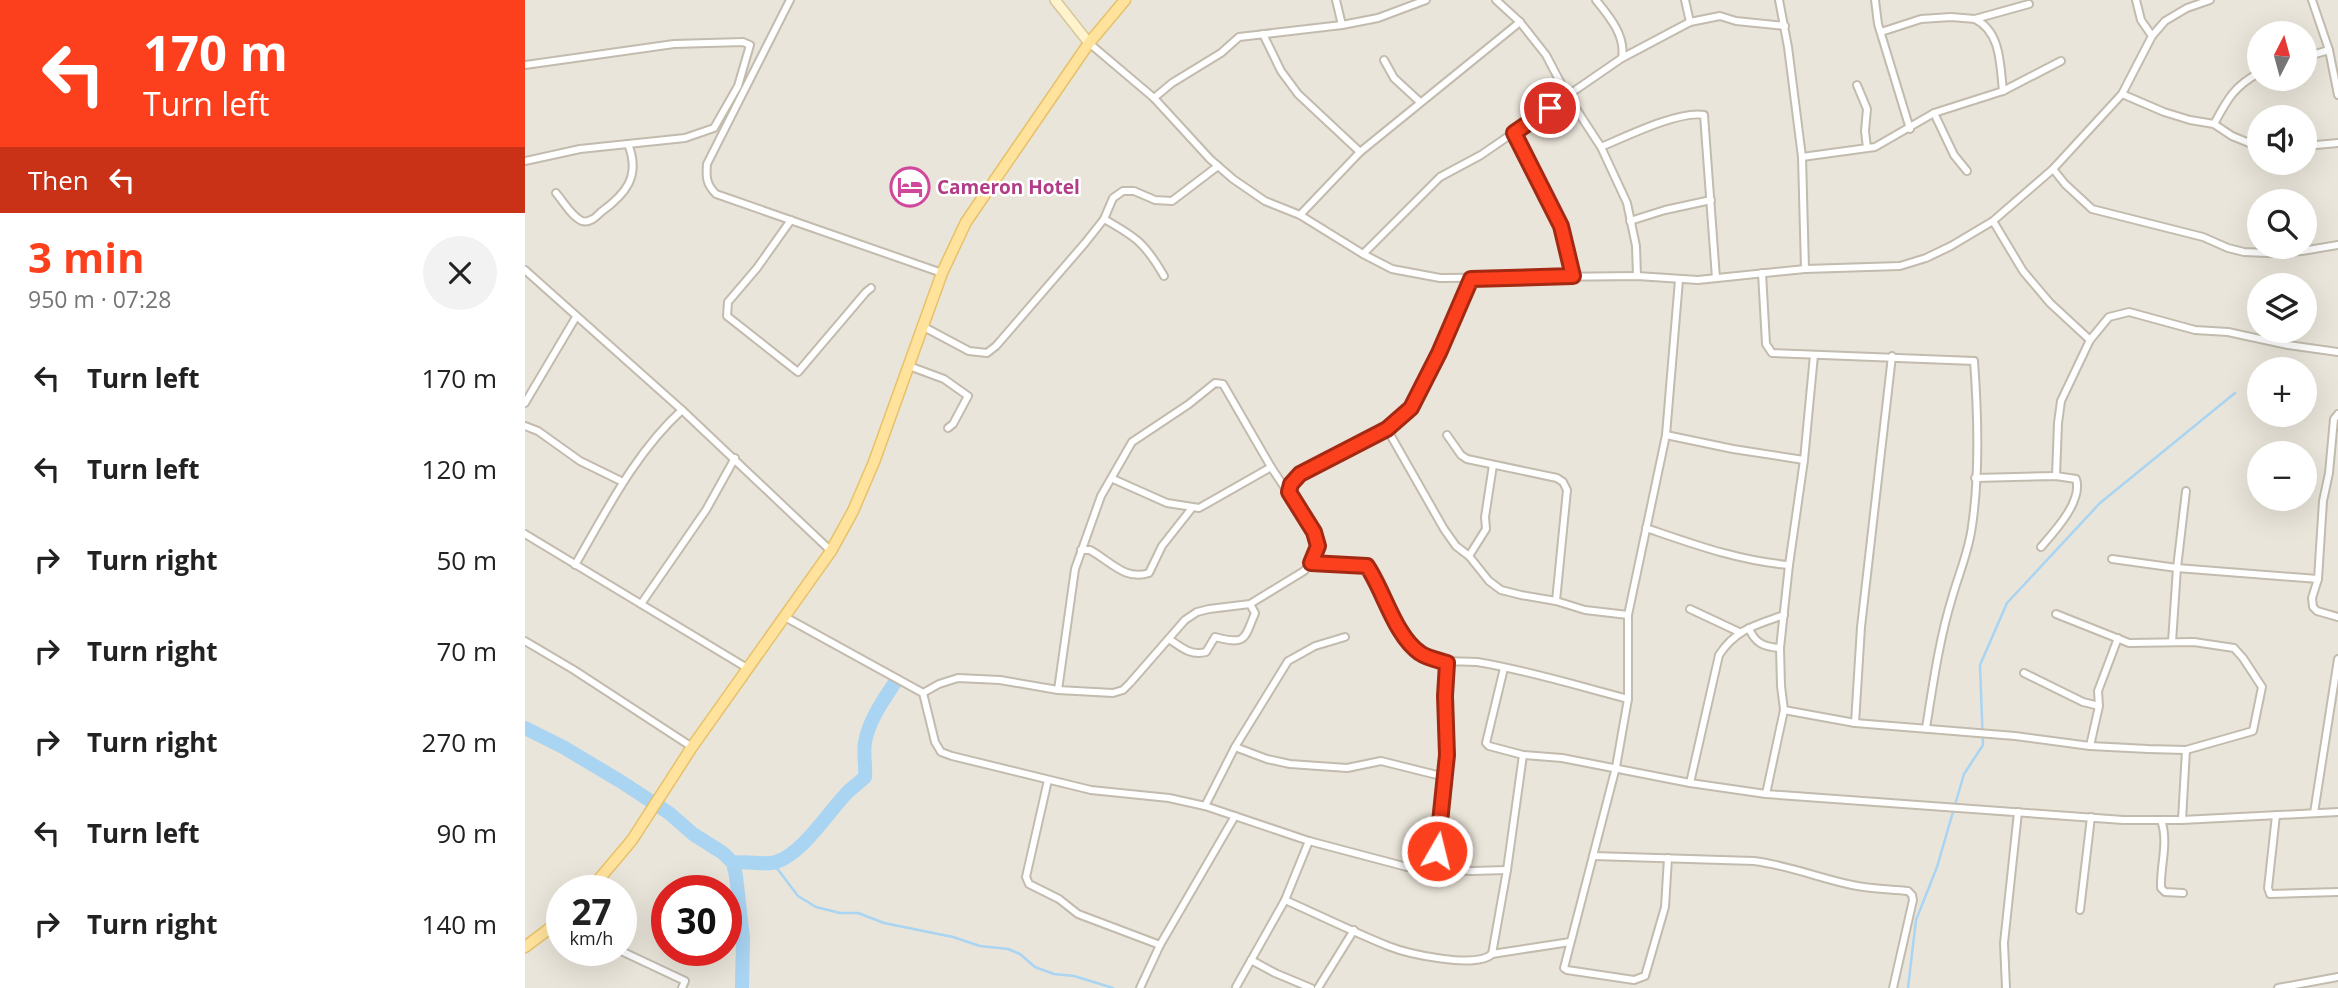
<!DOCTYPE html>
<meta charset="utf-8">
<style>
:root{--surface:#fff;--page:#f2f2f2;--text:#222;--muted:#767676;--accent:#fc3f1d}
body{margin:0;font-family:"Open Sans",sans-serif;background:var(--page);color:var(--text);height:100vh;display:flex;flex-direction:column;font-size:26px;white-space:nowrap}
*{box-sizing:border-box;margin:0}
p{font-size:23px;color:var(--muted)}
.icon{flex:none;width:38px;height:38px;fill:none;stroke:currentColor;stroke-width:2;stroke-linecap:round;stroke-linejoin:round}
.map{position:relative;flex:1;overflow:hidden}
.sheet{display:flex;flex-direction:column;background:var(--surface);width:525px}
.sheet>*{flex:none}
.hud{background:#fc3f1d;color:#fff;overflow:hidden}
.needle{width:46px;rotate:6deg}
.fabs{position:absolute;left:1722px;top:21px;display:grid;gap:14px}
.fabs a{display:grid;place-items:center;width:70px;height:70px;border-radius:50%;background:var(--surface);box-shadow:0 7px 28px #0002;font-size:35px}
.speed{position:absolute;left:21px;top:875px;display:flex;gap:14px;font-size:35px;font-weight:700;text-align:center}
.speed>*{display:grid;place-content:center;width:91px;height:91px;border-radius:50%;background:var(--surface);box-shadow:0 7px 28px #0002;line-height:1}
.speed small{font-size:18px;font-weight:400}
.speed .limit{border:10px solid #d22;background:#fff;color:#111}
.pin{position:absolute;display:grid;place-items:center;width:60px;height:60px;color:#fff;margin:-30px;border:4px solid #fff;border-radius:50%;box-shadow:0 2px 7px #0007}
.me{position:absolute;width:77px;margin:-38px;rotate:8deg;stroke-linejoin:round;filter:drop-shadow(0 0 5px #0008)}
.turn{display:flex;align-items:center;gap:24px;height:147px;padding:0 28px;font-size:32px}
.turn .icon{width:91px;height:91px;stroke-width:2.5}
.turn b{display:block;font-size:49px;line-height:60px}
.then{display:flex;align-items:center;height:66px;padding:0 28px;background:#0003;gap:14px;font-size:26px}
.round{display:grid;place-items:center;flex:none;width:74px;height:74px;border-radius:37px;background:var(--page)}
.summary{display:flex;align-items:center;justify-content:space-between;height:119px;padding:0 28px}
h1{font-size:42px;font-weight:700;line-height:52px;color:var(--accent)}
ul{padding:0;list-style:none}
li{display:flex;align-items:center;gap:21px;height:91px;padding:0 28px}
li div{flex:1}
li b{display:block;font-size:26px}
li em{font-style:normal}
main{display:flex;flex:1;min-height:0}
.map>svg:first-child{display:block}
.residential{fill:#eae5da;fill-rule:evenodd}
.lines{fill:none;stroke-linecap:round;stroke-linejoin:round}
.stream{stroke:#a9d4f2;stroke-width:2.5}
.river{stroke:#a9d4f2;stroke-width:14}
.street-casing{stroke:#c2bbae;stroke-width:10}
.secondary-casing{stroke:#d6c79b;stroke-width:12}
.primary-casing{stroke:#e6c16a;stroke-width:13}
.street{stroke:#fff;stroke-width:6}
.secondary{stroke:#fff3cd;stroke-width:9}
.primary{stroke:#ffe39c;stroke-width:10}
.route-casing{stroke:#a42913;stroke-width:18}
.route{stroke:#fc3f1d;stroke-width:12}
.labels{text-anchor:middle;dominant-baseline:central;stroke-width:5;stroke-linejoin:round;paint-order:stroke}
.hotel-label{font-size:19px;font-weight:bold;fill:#b23c85;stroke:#fff;text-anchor:start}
</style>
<main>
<section class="sheet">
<div class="hud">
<div class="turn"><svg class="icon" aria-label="left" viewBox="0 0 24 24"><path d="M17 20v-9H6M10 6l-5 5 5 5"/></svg><div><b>170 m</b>Turn left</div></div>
<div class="then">Then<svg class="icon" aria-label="left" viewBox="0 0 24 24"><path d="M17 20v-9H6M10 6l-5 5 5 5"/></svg></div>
</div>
<div class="summary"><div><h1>3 min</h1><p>950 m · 07:28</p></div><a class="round"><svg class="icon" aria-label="close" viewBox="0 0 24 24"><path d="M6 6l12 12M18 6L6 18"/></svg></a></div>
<ul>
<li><svg class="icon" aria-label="left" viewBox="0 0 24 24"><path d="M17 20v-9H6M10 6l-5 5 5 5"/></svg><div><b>Turn left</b></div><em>170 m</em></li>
<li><svg class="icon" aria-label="left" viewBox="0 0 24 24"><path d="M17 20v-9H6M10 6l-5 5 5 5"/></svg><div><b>Turn left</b></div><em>120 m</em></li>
<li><svg class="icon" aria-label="right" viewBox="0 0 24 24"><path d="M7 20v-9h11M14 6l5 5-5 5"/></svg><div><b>Turn right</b></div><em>50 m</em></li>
<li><svg class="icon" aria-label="right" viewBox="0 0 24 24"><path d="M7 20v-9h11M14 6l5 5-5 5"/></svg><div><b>Turn right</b></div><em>70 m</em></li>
<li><svg class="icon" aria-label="right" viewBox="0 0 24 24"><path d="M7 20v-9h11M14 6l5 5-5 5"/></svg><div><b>Turn right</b></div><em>270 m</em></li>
<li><svg class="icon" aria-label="left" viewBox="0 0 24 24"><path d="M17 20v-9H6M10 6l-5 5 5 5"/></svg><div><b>Turn left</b></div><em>90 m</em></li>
<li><svg class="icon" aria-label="right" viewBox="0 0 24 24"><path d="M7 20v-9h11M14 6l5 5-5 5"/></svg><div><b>Turn right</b></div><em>140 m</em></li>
</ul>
</section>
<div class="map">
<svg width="1813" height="988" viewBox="0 0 1813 988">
<rect width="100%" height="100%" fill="#f6f3ec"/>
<path class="residential" d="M0 0H1813V988H0ZM1734 33H1780V79H1734ZM1734 117H1780V163H1734ZM1734 201H1780V247H1734ZM1734 285H1780V331H1734ZM1734 369H1780V415H1734ZM1734 453H1780V499H1734ZM37 891H96V950H37ZM142 891H201V950H142Z"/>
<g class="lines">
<g class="stream">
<path d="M248 863 273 896 291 907 315 913H333L359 923 428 937 455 946 483 949 495 954 510 967 529 974 549 976 588 988"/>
<path d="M1383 988 1391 920 1412 867 1439 774 1458 745 1455 665 1482 603 1575 503 1710 393"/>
</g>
<g class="river">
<path d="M0 728 38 747 95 781 144 813 168 834 198 853 208 863 211 876 218 938 217 988"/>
<path d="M208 863C222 860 238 866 251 862 277 854 302 814 320 795 326 788 334 783 340 777 341 766 338 753 340 742 344 720 359 699 371 681"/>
</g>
<g class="street-casing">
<g id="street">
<path d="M265 0 182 164C181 177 181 184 191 194L417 273"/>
<path d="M811 0 817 25"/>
<path d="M971 0 995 22 1021 55 1042 95 1076 147 1102 203 1111 246 1112 276"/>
<path d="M1071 0C1084 16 1101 36 1097 58"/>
<path d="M1160 0 1165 22"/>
<path d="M1254 0 1263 47 1277 157 1280 269"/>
<path d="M1350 0 1353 24 1385 129"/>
<path d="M1611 0 1616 20 1627 36"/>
<path d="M1787 0 1804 50 1813 95"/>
<path d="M1450 19C1476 32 1475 64 1478 91"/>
<path d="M1356 32 1396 19 1426 17 1450 19 1504 4"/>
<path d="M738 34 756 71 773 94 835 152"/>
<path d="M564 43 629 98 685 159 708 179 740 201 775 215 838 254 867 269 915 278 1112 276 1173 280 1280 269 1375 266 1401 258 1426 246 1468 221 1528 169 1597 94 1627 36 1640 21 1662 8 1685 0"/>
<path d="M1780 57 1804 50"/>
<path d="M859 60 869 78 895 102"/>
<path d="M0 65 149 44 218 42 225 45 213 86 189 128 160 138 55 149 0 161"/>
<path d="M1332 85 1342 109 1340 131 1342 148"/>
<path d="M1597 94 1639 112 1665 120 1689 124 1707 136 1734 147"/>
<path d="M629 98 647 83 696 53 714 37 817 25 853 18 901 0"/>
<path d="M1409 113 1429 155 1442 171"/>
<path d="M1689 124C1702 100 1709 86 1734 73"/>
<path d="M989 133 1036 226 1048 276"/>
<path d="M1780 146 1813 143"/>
<path d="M1076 147C1100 137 1155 110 1179 115L1191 278"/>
<path d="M1277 157 1350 147 1409 113 1478 91 1536 61"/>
<path d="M1528 169 1540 184 1567 209 1678 237 1703 248 1719 252 1743 253 1777 251 1813 245"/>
<path d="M31 193C38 201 47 217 57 221 65 223 71 217 76 212 101 194 116 176 103 144"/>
<path d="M775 215 835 152 995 22"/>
<path d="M579 219C611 237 620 243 639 276"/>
<path d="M266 220 232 268 203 302 202 316 273 372 341 292 346 288"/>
<path d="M1105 221 1140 210 1186 200"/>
<path d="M1468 221 1498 271 1525 303 1565 340"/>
<path d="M838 254 915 177 956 155 1097 58 1165 22 1195 16 1211 21 1260 26"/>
<path d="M0 270 157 410 306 551"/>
<path d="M1237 273 1241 344 1247 353 1449 361C1453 414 1455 472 1447 526 1444 551 1434 573 1427 598 1414 640 1408 685 1401 728"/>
<path d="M397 326 444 351 462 353 471 346 560 243 579 219 588 198 598 191H609L630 200 647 201 693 166"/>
<path d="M384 366 419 379 443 396 428 424 423 428"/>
<path d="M0 403 51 317"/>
<path d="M1813 414 1809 419 1804 473 1798 501 1793 579 1787 598 1788 607 1792 611 1813 617"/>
<path d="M0 426 13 431 55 461 98 482"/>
<path d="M862 429 919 529 931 546 944 556 964 581 976 590 996 595 1031 601 1060 610 1103 615"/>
<path d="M922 435 936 455 942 459 1032 478 1038 482 1042 490 1031 601"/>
<path d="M1141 435 1208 449 1279 460"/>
<path d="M1531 476 1533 423 1536 401 1565 340 1584 317 1604 312 1670 330 1703 332 1763 345 1813 352"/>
<path d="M1450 478 1531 476 1551 479C1558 501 1530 531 1516 547"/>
<path d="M588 479 642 503 674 508 746 467"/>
<path d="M764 492 766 484 775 474 862 429 886 408 914 353 946 279"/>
<path d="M1121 528C1168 544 1214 561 1264 565"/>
<path d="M0 534 222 668"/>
<path d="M556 550H565C585 561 600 581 624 573L637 546 667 508"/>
<path d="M944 556 961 529 960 517 968 465"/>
<path d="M1587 559 1652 568 1793 579"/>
<path d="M786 563 842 566C859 591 870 635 895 652 913 665 932 660 952 662 1002 670 1053 686 1103 699"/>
<path d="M50 565C82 510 110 453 157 410"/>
<path d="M116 604 181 510 210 458"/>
<path d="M1165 609 1214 632"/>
<path d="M260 617 398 693 410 742 416 752 427 756 566 790 644 798 680 806 784 841 882 867 947 871 982 870"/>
<path d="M1224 628C1230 644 1240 647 1255 648"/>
<path d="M644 639C656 647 665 656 681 652L690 637C721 645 719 640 730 613L725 604"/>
<path d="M0 641 49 670 167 747"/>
<path d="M1647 642 1652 568 1661 491"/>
<path d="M979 668 961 743 964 746 998 755 1037 758 1165 783 1241 794 1598 820H1657L1813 812"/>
<path d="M1499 673 1558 702 1574 706"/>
<path d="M398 693 414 684 433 678 475 680 533 690 588 693 598 690 605 683 660 620 672 612 684 609 725 604 779 571 786 563 793 546 789 532 746 467 698 384 690 383 664 404 607 442 576 496 550 569 533 690"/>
<path d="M1259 710 1330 723 1490 736 1565 746 1623 749 1661 750 1728 731 1737 687 1718 658 1709 648 1669 642 1604 643 1531 614"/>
<path d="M1330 723 1336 627 1367 356"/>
<path d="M1565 746 1574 706 1573 691 1593 638"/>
<path d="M710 747 742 759 765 764 822 768 856 761 920 777"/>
<path d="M523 780 501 877 504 884 534 899 553 914 635 945"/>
<path d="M1165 783 1194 655C1211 629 1231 625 1259 615"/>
<path d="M1241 794 1259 710 1256 686 1255 648 1264 565 1279 460 1289 355"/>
<path d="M680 806 710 747 763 661 790 646 820 637"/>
<path d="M1789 813 1813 659"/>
<path d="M1751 815 1743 888 1745 894 1813 892"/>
<path d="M1636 820C1644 843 1635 865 1636 888L1640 892 1658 893"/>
<path d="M1657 820 1661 750"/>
<path d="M1068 856 1229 861C1262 865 1294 878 1327 885 1345 889 1364 889 1383 891L1387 895 1388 900 1368 988"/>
<path d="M1143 858 1140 907 1120 976 1109 980 1042 970 1039 968 1091 767 1103 699V615L1141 435 1154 280"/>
<path d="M909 869C915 832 921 794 922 755 923 724 920 694 921 663"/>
<path d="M760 900C794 915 828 932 863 946 883 954 951 969 967 954L1045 942"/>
<path d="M1555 910 1566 817"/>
<path d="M94 950 160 981 157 988"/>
<path d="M967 954 982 870 998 755"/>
<path d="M726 960 750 973 786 988"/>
<path d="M711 987 760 900 784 841"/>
<path d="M615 988 635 945 710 816"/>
<path d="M793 988 829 930"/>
<path d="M1481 988 1479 943 1493 812"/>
<path d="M1753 988 1813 977"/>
</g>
</g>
<g class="secondary-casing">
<path id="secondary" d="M530 0 564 43"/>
</g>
<g class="primary-casing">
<g id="primary">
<path d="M64 891 107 840 167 747 306 551 328 511 349 462 417 273 441 222 564 43 600 0"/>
<path d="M0 947 37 919"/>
</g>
</g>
<use href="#street" class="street"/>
<use href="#secondary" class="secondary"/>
<use href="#primary" class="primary"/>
</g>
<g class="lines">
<g class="route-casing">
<path id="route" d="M912 851 922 755 920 696 922 663C913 660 902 658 895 653 870 636 859 591 842 566L786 563 793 546 789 532 764 492 766 484 775 474 862 429 886 408 914 353 946 279 1048 276 1036 226 989 133 1025 108"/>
</g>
<use href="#route" class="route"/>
</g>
<defs>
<g id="hotel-ring" transform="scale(2.0125)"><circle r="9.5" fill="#fff" stroke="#d1479c" stroke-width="1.5"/><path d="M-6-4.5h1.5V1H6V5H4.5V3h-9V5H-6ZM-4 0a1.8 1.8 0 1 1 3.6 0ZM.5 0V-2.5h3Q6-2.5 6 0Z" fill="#d1479c"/></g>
</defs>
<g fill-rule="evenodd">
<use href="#hotel-ring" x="385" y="187"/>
</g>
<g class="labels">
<g class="hotel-label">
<text x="412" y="187">Cameron Hotel</text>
</g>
</g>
</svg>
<div class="fabs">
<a><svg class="needle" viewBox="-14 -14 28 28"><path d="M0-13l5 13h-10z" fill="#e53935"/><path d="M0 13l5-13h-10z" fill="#767676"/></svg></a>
<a><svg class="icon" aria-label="sound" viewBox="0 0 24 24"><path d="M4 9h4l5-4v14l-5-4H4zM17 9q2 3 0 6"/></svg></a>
<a><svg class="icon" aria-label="search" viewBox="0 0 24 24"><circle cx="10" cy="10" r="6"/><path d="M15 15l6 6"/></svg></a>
<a><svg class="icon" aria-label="layers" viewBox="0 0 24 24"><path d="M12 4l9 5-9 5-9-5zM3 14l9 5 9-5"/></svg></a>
<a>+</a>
<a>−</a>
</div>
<div class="speed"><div>27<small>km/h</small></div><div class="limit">30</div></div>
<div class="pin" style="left:1025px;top:108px;background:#d93025"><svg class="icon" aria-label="arrive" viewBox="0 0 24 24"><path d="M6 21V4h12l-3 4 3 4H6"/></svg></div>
<svg class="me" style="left:912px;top:851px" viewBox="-20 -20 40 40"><circle r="17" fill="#fc3f1d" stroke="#fff" stroke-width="3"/><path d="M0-11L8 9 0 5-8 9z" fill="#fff"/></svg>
</div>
</main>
